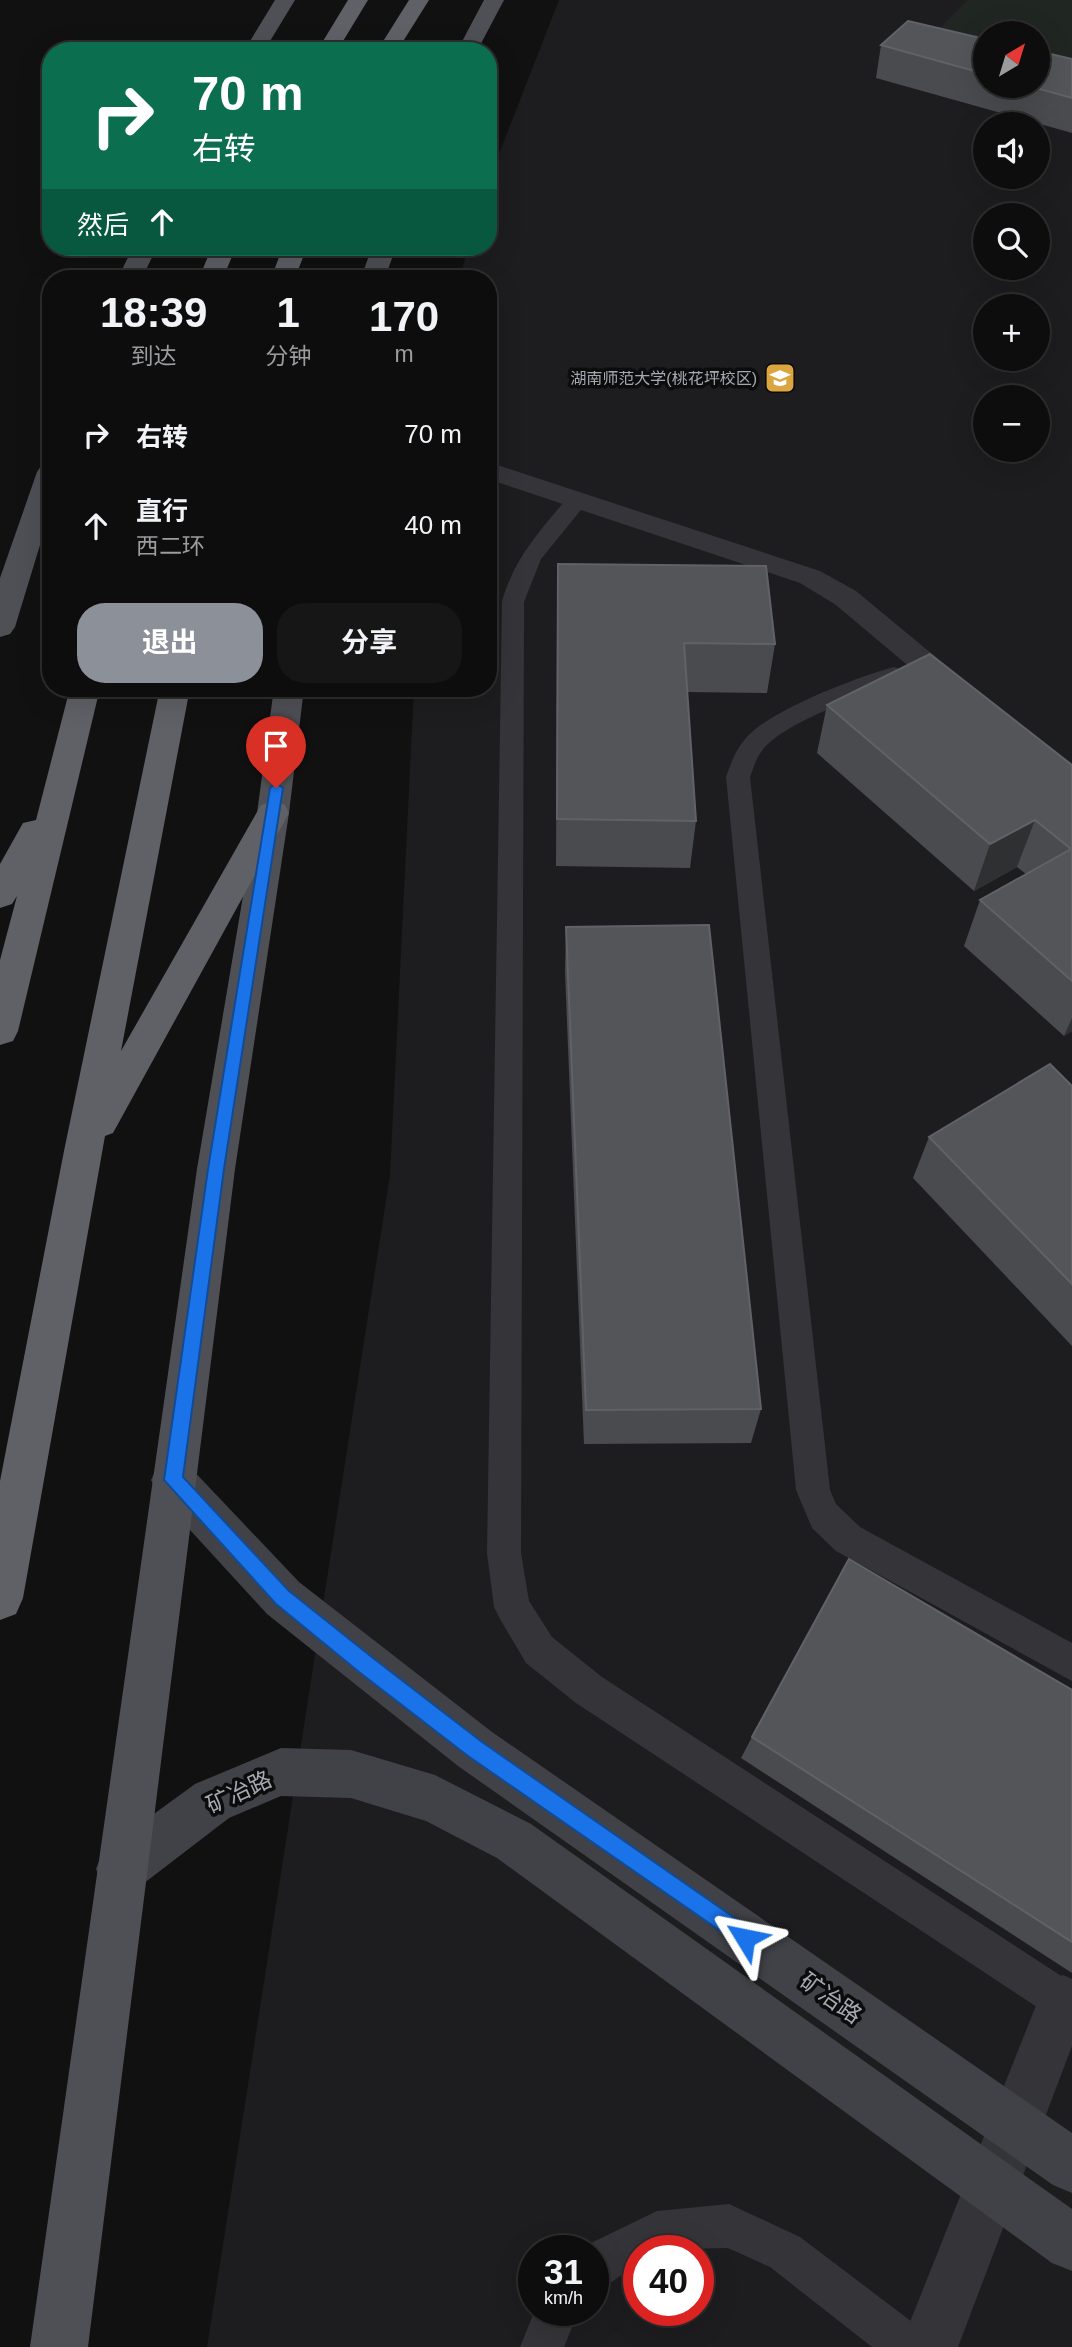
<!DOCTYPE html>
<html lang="zh">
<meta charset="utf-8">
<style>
:root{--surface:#0d0d0e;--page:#161617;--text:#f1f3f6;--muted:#9a9c9e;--line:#2d2d2e;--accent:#8c9099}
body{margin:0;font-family:Arial,"Noto Sans SC",sans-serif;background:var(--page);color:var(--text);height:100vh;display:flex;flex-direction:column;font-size:26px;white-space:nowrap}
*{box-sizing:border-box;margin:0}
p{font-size:23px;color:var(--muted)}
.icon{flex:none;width:38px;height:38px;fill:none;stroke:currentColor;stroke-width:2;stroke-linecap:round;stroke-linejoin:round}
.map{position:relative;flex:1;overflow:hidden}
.side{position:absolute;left:42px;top:270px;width:455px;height:427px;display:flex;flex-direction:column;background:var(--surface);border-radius:28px;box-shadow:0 7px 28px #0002,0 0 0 2px var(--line)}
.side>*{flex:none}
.guide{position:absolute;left:42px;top:42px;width:455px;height:214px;border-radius:28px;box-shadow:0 7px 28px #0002,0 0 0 2px var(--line);background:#0b6e4f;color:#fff;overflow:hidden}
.needle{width:46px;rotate:38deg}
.buttons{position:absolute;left:973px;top:21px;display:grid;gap:14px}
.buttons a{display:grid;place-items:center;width:77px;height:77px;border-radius:50%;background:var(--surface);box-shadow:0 7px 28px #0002,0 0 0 2px var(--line);font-size:35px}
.speed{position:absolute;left:518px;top:2235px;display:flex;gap:14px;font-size:35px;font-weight:700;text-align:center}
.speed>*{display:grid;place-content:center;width:91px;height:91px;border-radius:50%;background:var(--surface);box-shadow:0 7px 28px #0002,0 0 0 2px var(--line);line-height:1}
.speed small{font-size:18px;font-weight:400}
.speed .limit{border:10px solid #d22;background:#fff;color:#111}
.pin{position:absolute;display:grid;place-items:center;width:60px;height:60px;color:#fff;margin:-72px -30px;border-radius:50% 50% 50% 0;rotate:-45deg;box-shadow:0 0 7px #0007}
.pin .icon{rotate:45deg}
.me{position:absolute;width:77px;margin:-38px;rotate:305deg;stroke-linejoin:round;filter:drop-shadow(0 0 5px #0008)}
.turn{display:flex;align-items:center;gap:24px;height:147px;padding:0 35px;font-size:32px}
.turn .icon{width:91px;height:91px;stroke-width:2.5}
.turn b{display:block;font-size:49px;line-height:60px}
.then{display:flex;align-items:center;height:66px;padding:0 35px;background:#0003;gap:14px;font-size:26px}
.eta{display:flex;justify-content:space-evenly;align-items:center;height:119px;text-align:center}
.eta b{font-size:42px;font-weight:700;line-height:49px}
.cta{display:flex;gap:14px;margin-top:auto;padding:14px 35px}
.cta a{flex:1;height:80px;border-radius:28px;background:var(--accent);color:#fff;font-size:28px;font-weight:700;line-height:80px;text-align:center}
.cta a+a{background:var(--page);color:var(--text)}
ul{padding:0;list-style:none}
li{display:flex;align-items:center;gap:21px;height:91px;padding:0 35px}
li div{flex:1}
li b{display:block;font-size:26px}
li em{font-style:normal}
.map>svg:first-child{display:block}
.built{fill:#1d1d1f;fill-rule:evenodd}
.green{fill:#202621}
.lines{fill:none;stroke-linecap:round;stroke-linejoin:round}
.lane{fill:#353539;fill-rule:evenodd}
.street{fill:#353539;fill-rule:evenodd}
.secondary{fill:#414247;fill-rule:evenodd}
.primary{fill:#4f5055;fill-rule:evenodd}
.highway{fill:#5f6167;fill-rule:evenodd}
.wall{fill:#4a4b4e}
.shaded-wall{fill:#2f3032}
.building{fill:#535559;stroke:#606267;stroke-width:2}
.route{fill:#1a73e8;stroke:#114b97;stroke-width:2}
.labels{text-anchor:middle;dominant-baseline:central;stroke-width:7;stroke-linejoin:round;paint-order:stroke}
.far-poi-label{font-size:16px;fill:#a4a8b1;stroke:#0c0c0d;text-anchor:end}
.near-street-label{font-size:23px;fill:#a4a8b1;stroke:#0c0c0d}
</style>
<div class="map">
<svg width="1072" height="2347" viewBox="0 0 1072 2347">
<rect width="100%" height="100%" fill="#111112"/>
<path class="built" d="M559 0H1072V2347H207L390 1175 414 688H488V278H460L468 247H488V182ZM985 33H1038V86H985ZM985 124H1038V177H985ZM985 215H1038V268H985ZM985 306H1038V359H985ZM985 397H1038V450H985ZM534 2250H593V2310H534ZM639 2250H698V2310H639Z"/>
<path class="green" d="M968 0H1072V84L1038 75V33H985V61L923 45Z"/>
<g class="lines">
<g class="lane">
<path d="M578 494 586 495 589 500 541 559 524 602 521 1553 529 1601 552 1637 602 1677 1072 1983V2017L1063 2021 1049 2015 576 1703 526 1663 500 1619 494 1607 487 1553 502 602C513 559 542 528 570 495Z"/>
<path d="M894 667 902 670 906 675 902 680C867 695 783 721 761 752 756 759 753 769 750 777L830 1490 836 1504 860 1527 1072 1643V1681L836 1551 812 1528 796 1490 726 777C731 763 736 749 746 738 770 710 857 677 894 667Z"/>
<path d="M729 2204 800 2237 924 2331 930 2347H872L770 2267 728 2248 639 2250V2265C622 2273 610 2285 593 2292V2250H582L589 2244 657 2211Z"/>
<path d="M535 2310H579L564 2347H520Z"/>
</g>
<g class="street">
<path d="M488 462 820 571 856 591 972 687 976 694 972 701 961 704 950 701 836 605 800 583 488 479Z"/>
<path d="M1063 1975 1072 1979V2046L958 2347H900L1045 1983Z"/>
</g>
<g class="secondary">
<path d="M173 1459 188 1465 299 1582 492 1732 1072 2133V2193L1053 2185 458 1766 267 1614 158 1495 151 1480 158 1465Z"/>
<path d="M281 1748 351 1750 435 1775 531 1824 1072 2209V2271L1052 2263 497 1858 426 1821 351 1798 281 1796 229 1818 139 1887 121 1894 103 1887 96 1869 103 1851 195 1784Z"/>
</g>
<g class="primary">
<path d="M275 0H295L264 51H244Z"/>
<path d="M484 0H504L477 51H457Z"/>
<path d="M133 247H157L142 278H118Z"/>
<path d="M372 247H396L385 278H361Z"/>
<path d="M51 464V509L15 627 10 634 0 637V578L37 472 41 466Z"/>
<path d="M274 688H304L289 813 235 1169 88 2347H30L197 1169 257 813Z"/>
</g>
<g class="highway">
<path d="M348 0H368L337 51H317Z"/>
<path d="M409 0H429L397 51H377Z"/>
<path d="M212 247H236L223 278H199Z"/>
<path d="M283 247H307L295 278H271Z"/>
<path d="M70 688H100L18 1031 13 1041 0 1045V960L17 896 12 904 0 908V864L23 823 36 820Z"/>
<path d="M160 688H190L121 1051 261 805 273 801 285 805 289 813 113 1133 105 1136 23 1598 16 1614 0 1620V1481L64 1151Z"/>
</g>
</g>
<g class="wall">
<path d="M985 39V86H1038L1072 59V133L876 78 881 45Z"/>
<path d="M557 613 775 644 767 693 687 692 696 821 690 868 556 866Z"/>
<path d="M827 705 1072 765V1031L1064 1036 964 946 980 900 1026 874 1017 867 974 891 817 753Z"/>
<path d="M566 927 761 1409 751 1443 584 1444 565 972Z"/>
<path d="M1072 1086V1346L913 1178 929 1137Z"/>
<path d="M1072 1690V1973L741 1758 752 1737Z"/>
</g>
<g class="shaded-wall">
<path d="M1035 820 1017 867 974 891 990 844Z"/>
<path d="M1072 1018V1031L1064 1036Z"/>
</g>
<g class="building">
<path d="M908 21 985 39V74L881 45Z"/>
<path d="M1038 51 1072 59V98L1029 86H1038Z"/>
<path d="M558 564 766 566 775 644 684 643 696 821 557 819Z"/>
<path d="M930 654 1072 765V981L980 900 1071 849 1035 820 990 844 827 705Z"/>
<path d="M709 925 761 1409 586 1410 566 927Z"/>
<path d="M1050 1064 1072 1086V1284L929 1137Z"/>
<path d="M849 1559 1072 1690V1942L752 1737Z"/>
</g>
<path class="route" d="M276 783 283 788 224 1169 183 1477 289 1591 373 1658 482 1742 752 1930 755 1938 752 1945 745 1948 468 1756 359 1672 276 1604 164 1480 208 1169 270 788Z"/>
<defs>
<g id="university-square" transform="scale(1.575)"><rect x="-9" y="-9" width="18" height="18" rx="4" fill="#dba640" stroke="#0c0c0d"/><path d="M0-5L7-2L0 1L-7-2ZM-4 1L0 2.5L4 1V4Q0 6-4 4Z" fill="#fff"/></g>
</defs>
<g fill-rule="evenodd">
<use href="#university-square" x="780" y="378"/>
</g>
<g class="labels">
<g class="far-poi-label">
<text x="757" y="378">湖南师范大学(桃花坪校区)</text>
</g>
<g class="near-street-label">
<text transform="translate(239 1792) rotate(-25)">矿冶路</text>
<text transform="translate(831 1998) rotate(35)">矿冶路</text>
</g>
</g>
</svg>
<div class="buttons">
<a><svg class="needle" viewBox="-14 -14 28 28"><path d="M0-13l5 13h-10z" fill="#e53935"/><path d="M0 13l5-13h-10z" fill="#9a9c9e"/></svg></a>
<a><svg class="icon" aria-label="sound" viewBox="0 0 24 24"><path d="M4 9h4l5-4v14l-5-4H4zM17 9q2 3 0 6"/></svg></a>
<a><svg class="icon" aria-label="search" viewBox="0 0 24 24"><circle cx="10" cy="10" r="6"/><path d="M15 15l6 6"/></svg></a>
<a>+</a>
<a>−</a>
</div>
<div class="speed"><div>31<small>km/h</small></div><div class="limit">40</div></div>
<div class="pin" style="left:276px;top:788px;background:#d93025"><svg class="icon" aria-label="arrive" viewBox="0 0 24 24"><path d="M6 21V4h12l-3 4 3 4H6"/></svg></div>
<svg class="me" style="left:745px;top:1938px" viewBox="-20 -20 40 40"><path d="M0-17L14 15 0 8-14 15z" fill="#1a73e8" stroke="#fff" stroke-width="4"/></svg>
<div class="guide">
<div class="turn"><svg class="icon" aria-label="right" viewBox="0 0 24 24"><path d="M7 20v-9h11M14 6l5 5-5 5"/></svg><div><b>70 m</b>右转</div></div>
<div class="then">然后<svg class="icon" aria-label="ahead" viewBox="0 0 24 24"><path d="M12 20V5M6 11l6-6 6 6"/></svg></div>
</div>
<section class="side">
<div class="eta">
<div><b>18:39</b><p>到达</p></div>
<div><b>1</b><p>分钟</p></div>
<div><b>170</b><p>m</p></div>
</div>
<ul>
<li><svg class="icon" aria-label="right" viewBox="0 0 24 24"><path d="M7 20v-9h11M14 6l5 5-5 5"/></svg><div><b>右转</b></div><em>70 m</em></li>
<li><svg class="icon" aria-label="ahead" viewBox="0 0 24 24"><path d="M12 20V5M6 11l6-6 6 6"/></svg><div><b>直行</b><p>西二环</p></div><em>40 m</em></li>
</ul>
<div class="cta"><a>退出</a><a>分享</a></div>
</section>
</div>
